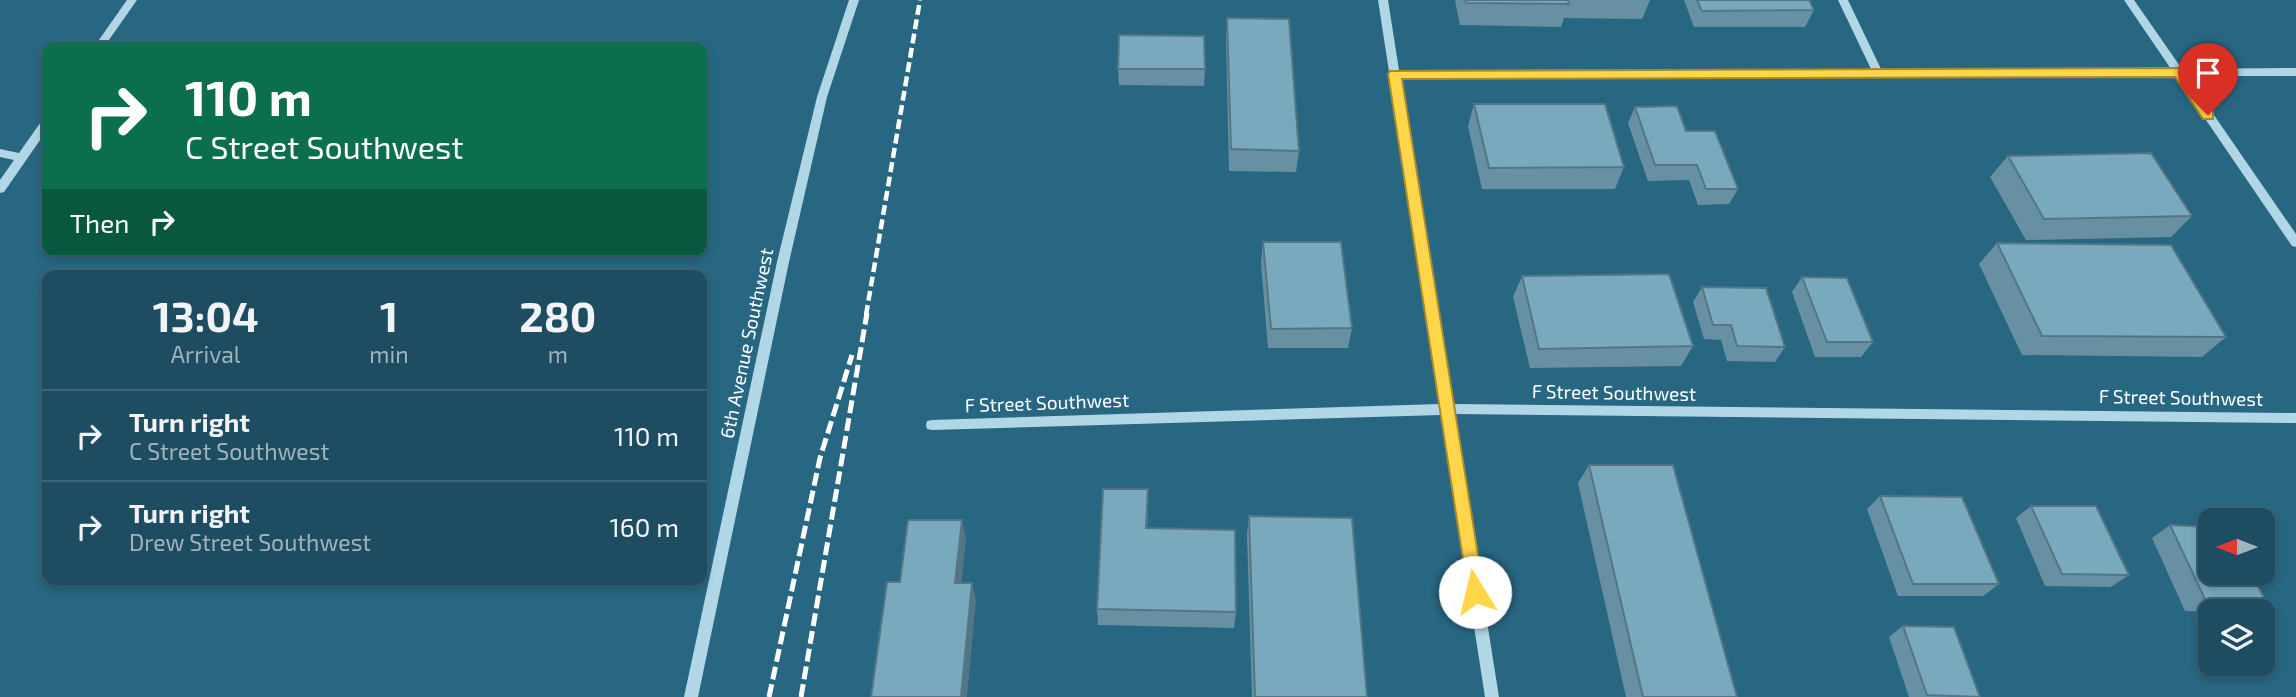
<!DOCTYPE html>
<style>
:root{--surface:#1e4d61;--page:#2b576a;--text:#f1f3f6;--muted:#a1b4bd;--line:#3c6476}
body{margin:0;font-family:"Exo 2",sans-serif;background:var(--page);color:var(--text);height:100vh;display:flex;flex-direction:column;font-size:26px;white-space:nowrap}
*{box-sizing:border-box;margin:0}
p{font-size:23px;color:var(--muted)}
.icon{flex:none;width:38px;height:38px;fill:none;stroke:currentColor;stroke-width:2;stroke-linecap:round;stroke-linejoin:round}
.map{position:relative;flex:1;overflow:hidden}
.sheet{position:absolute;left:42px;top:270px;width:665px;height:315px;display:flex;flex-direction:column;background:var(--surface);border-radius:14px;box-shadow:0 4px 10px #0003,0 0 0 2px var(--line)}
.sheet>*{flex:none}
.top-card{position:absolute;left:42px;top:42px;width:665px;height:214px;border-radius:14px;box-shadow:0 4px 10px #0003,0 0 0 2px var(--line);background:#0b6e4f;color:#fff;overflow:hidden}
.needle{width:46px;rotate:270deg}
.buttons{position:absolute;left:2198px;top:508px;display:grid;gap:14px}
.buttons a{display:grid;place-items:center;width:77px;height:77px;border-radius:14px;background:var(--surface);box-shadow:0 4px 10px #0003,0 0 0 2px var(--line);font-size:35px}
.pin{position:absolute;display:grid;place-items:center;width:60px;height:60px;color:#fff;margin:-72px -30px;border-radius:50% 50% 50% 0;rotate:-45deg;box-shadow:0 0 7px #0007}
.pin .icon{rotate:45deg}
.me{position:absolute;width:77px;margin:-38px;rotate:351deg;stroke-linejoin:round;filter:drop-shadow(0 0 5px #0008)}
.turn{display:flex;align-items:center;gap:24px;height:147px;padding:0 28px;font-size:32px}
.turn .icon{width:91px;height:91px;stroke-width:2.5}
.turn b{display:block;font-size:49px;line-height:60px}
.then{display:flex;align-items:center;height:66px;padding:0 28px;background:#0003;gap:14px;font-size:26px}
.eta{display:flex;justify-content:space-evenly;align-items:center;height:119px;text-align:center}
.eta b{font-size:42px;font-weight:700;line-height:49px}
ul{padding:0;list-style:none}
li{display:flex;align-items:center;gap:21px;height:91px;padding:0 28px;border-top:2px solid var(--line)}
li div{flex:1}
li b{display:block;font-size:26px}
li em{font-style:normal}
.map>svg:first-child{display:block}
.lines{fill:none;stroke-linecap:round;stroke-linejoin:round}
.minor{fill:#b1d7e6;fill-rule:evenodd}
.rail-far1{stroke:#fff;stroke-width:4.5;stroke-dasharray:10 4.5;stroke-linecap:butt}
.rail{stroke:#fff;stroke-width:5;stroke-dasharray:13 5;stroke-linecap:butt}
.wall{fill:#6791a2}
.shaded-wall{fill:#547684}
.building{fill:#78a9bc;stroke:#547684;stroke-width:2}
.route{fill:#ffd54a;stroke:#a68a30;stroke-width:2}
.labels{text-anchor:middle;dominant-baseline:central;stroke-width:7;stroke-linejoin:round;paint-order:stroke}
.street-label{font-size:19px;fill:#fff;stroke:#286781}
</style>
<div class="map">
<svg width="2296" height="697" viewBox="0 0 2296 697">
<rect width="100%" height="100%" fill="#286781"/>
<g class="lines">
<g class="minor">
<path d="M127 0H137L104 47H94Z"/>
<path d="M849 0H859L827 97 789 262 698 697H684L777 262 817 97Z"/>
<path d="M1378 0H1388L1399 70 1871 69 1838 0H1848L1881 69H2171L2124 0H2134L2182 69 2296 68V76H2187L2296 234V247L2292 246 2176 76 1400 78 1452 404 2296 413V423L1454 414 1499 697H1485L1441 415 932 430 927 429 926 425 927 421 932 420 1440 404Z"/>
<path d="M47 118V130L4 192 0 193V180L14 160 0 157V149L19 153 43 119Z"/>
</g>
<path class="rail-far1" d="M866 315 920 0"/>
<g class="rail">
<path d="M769 697 820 458 852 355"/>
<path d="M801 697 867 313"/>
</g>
</g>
<g class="wall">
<path d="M1455 0H1650L1642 19 1564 18 1561 27 1460 25Z"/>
<path d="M1684 0H1809L1814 10 1805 27H1694Z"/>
<path d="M1227 18 1299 151 1296 172 1229 171 1226 40Z"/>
<path d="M1118 69H1205L1204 86 1119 85Z"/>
<path d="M1474 104 1624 167 1615 189H1482L1468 126Z"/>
<path d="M1635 107 1686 131 1738 189 1729 204 1698 205 1689 180 1648 181 1628 123Z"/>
<path d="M2008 156 2192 216 2171 237 2026 240 1990 177Z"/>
<path d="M1263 242 1352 328 1348 348H1268L1261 263Z"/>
<path d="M1997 243 2226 337 2202 357 2022 355 1979 264Z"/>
<path d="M1522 276 1693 346 1681 366 1530 368 1513 297Z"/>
<path d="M1802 277 1873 342 1861 357H1815L1792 292Z"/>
<path d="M1702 287 1785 347 1775 362 1727 361 1721 340 1704 339 1693 302Z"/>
<path d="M1589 465 1737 697H1626L1578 483Z"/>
<path d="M1880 496 1999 584 1983 596H1898L1867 509Z"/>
<path d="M2031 506 2129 575 2111 587 2045 586 2016 518Z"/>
<path d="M1148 507 1147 528 1236 612 1234 628 1098 625 1097 609Z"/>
<path d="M1249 516 1367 697H1252L1247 534Z"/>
<path d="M2170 525 2266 602 2250 611H2210V612L2185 611 2152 538Z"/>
<path d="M1903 626 1975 697H1909L1889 637Z"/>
</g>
<g class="shaded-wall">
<path d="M962 520 966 538 960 600 955 583Z"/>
<path d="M972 583 976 600 967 697H961Z"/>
</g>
<g class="building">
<path d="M1465 0H1568L1569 4 1466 3Z"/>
<path d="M1697 0H1809L1814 10 1702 11Z"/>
<path d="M1227 18 1289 19 1299 151 1231 149Z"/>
<path d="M1119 35 1204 36 1205 69H1118Z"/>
<path d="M1474 104H1605L1624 167 1489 168Z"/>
<path d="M1677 106 1686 131H1715L1738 189H1706L1697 165H1655L1635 107Z"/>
<path d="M2151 153 2192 216 2044 219 2008 156Z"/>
<path d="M1263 242H1341L1352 328 1271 329Z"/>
<path d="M1997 243 2171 245 2226 337 2042 336Z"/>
<path d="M1669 274 1693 346 1539 349 1522 276Z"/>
<path d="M1802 277 1847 278 1873 342H1827Z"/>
<path d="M1702 287 1766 288 1785 347 1737 346 1731 325H1713Z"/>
<path d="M1589 465H1673L1737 697H1643Z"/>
<path d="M1103 489H1148L1146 528 1235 530 1236 612 1097 609Z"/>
<path d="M1880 496 1962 497 1999 584H1913Z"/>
<path d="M2031 506H2096L2129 575 2062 574Z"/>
<path d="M1249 516 1352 518 1367 697H1255Z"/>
<path d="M908 520H962L955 583H972L961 697H871L887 582H900Z"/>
<path d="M2170 525 2210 527V572H2251L2266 602 2205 599Z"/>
<path d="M1903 626 1954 627 1980 697 1927 695Z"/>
</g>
<path class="route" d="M2179 68 2184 69 2213 112V119H2203L2175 77 1402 79 1484 592 1482 598 1475 601 1469 598 1388 74 1390 71Z"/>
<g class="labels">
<g class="street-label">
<text transform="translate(746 343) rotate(-78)">6th Avenue Southwest</text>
<text transform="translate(1614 392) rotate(1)">F Street Southwest</text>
<text transform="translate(2181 397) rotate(1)">F Street Southwest</text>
<text transform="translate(1047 402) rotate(-2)">F Street Southwest</text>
</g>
</g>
</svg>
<div class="buttons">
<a><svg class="needle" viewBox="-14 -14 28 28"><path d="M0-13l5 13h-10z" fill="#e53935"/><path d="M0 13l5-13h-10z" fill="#a1b4bd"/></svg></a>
<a><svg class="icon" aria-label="layers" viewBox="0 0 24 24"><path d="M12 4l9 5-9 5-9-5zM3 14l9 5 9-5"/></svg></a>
</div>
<div class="pin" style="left:2208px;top:115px;background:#d93025"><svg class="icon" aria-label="arrive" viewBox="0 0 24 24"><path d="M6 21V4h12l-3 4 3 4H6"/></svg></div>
<svg class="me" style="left:1475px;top:592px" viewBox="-20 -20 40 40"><circle r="19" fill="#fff"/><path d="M0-13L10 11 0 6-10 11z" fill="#ffd54a"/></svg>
<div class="top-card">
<div class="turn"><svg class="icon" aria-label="right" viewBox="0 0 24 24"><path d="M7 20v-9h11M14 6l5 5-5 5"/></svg><div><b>110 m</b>C Street Southwest</div></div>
<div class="then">Then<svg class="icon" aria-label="right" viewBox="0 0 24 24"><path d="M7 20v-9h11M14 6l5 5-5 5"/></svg></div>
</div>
<section class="sheet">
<div class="eta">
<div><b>13:04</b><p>Arrival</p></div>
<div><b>1</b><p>min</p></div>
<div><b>280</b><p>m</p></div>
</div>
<ul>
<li><svg class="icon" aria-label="right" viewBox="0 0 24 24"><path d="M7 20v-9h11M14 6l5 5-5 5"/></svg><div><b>Turn right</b><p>C Street Southwest</p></div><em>110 m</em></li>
<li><svg class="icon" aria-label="right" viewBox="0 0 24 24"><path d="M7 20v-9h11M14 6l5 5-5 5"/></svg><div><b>Turn right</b><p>Drew Street Southwest</p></div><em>160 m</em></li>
</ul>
</section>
</div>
